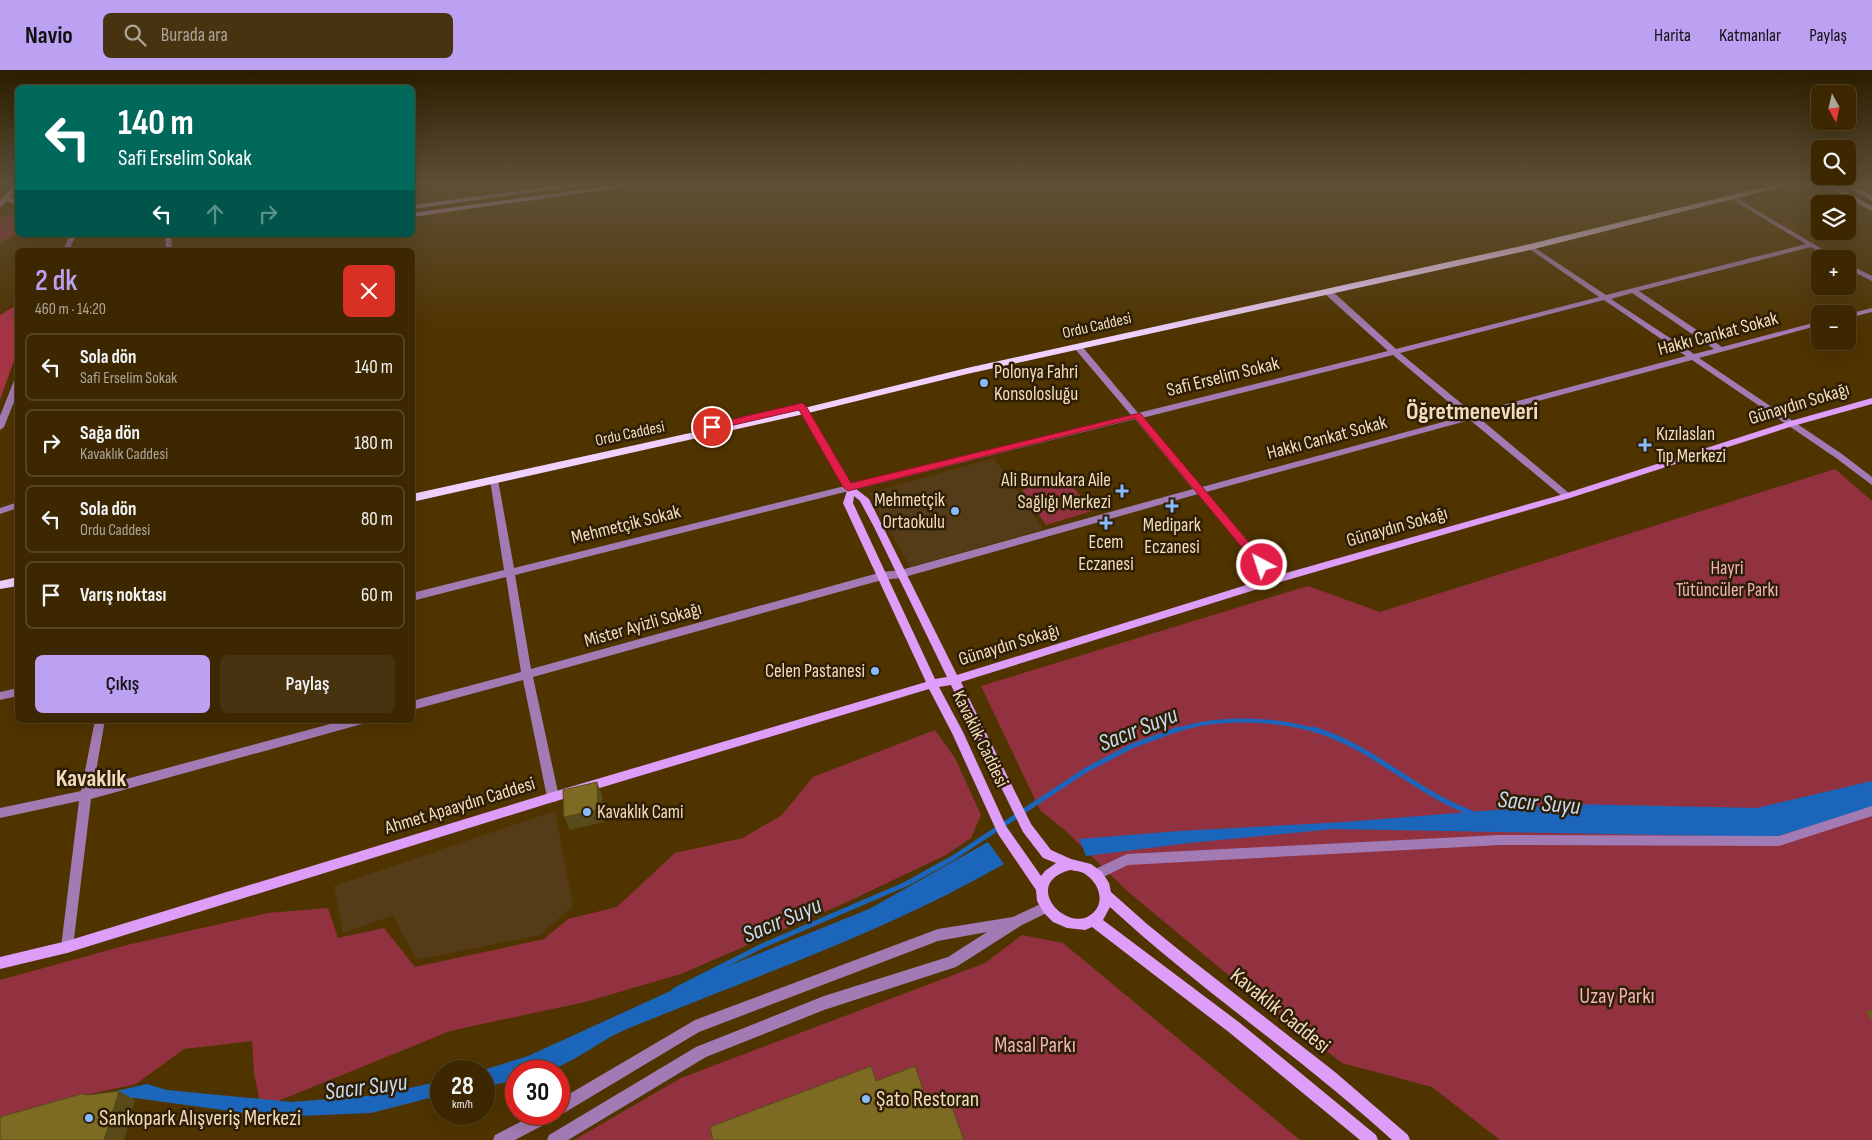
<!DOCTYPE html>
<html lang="tr">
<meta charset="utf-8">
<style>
:root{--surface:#3c2700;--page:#47330f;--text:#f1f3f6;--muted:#aca599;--line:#542;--accent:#bca0f2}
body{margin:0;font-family:"Sofia Sans Condensed",sans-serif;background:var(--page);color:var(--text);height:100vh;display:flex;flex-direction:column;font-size:19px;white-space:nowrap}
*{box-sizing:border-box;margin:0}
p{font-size:16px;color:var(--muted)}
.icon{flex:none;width:28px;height:28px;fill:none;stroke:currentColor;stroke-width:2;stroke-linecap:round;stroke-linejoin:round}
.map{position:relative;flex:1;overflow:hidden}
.panel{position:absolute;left:15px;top:178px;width:400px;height:475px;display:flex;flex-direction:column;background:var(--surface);border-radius:8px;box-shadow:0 5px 20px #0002,0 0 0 1px var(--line)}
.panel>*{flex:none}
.banner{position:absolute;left:15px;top:15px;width:400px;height:152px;border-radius:8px;box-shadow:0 5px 20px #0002,0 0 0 1px var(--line);background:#00695c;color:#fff;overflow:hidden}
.needle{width:32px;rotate:172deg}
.buttons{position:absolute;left:1811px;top:15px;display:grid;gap:10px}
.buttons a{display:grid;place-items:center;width:45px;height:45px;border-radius:8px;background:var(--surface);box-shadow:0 5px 20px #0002,0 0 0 1px var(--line);font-size:25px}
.speed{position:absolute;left:430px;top:990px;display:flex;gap:10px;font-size:25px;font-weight:700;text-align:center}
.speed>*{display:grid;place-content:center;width:65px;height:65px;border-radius:50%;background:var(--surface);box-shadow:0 5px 20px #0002,0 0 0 1px var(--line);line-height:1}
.speed small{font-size:12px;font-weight:400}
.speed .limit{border:8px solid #d22;background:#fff;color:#111}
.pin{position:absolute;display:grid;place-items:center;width:42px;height:42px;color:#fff;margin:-21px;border:2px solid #fff;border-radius:50%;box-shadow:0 1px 5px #0007}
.me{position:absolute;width:55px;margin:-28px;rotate:320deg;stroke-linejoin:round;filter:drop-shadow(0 0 4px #0008)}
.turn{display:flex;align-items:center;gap:18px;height:105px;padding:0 20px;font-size:22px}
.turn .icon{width:65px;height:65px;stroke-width:2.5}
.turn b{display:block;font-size:35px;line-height:42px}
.lanes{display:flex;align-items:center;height:48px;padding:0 20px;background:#0003;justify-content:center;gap:25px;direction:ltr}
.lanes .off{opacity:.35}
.round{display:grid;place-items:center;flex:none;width:52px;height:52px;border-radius:8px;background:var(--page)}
.head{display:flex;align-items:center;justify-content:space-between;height:85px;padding:0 20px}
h1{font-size:30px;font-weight:600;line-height:38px;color:var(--accent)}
.cta{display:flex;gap:10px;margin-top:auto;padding:10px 20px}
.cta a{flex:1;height:58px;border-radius:8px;background:var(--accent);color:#111;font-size:20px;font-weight:600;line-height:58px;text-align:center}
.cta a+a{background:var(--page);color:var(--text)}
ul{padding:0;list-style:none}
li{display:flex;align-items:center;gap:15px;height:68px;margin:0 10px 8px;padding:0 10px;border:2px solid var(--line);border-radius:8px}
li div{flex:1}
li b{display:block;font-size:19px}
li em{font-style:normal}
header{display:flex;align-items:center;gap:30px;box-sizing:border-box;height:70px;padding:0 25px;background:var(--accent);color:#111}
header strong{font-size:24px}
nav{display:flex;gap:28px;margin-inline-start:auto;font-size:18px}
.search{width:350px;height:45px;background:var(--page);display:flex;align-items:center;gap:12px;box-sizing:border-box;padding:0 18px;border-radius:8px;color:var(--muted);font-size:19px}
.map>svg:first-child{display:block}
.built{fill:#543c18}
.green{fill:#923240}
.forest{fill:#a93648}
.water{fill:#1b66bb}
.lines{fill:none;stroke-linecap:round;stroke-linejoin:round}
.stream-far1{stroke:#1b66bb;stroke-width:4}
.stream{stroke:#1b66bb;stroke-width:5}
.street{fill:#a27bb4;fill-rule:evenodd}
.secondary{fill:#dd9df9;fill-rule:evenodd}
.primary{fill:#f0d0ff;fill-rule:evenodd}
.wall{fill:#6c5c1f}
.shaded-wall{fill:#584b19}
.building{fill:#7d6b24;stroke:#584b19}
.route{fill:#e11d48;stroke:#92132f}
.poi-dot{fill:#88bbfc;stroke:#2e1e05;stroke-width:2}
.labels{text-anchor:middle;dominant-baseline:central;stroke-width:5;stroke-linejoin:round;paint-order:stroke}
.far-street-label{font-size:16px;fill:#f2dcbe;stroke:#2e1e05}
.street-label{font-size:19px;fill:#f2dcbe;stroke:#2e1e05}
.poi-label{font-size:19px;fill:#f2dcbe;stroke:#2e1e05;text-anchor:start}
.park-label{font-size:19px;fill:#f0b2b6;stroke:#2e1e05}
.near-park-label{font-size:22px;fill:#f0b2b6;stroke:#2e1e05}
.near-street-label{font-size:22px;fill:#f2dcbe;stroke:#2e1e05}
.near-poi-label{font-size:22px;fill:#f2dcbe;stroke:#2e1e05;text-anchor:start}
.district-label{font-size:24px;font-weight:bold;fill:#f2dcbe;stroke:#2e1e05}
.near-water-label{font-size:24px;font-style:italic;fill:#c9dbf1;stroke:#2e1e05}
</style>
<header>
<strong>Navio</strong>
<div class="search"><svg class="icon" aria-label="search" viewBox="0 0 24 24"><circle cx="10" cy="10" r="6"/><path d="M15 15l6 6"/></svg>Burada ara</div>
<nav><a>Harita</a><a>Katmanlar</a><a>Paylaş</a></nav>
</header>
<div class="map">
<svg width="1872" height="1070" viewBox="0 0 1872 1070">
<rect width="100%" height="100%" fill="#503400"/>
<g class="built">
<path d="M994 388 1043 459 910 497 869 423Z"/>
<path d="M555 741 573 836 540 865 417 890 393 846 343 863 334 816Z"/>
</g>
<g class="green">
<path d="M17 143V163L0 173V147Z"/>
<path d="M1835 399 1872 431V1070H1500L1432 1017 1342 993 1233 909 1127 821 1066 761 1040 740 981 616 1308 516 1380 542Z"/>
<path d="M1066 408 1092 441 1046 455 1022 420Z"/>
<path d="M935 660 955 688 981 745 971 768 946 785 845 833 681 904 585 932 450 961 261 1038 254 1003 252 971 184 979 136 1014 71 1028 0 1058V910L127 875 268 843 328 838 338 868 384 858 415 897 544 869 568 849 617 837 675 783 743 768 782 745 813 707Z"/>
<path d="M1022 865 1063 873 1300 1070H574L681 1008 985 893Z"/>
</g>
<path class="forest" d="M17 235V282L0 330V245Z"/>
<g class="water">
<path d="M1872 711V737L1775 767 1333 759 1189 773 1086 786 1079 769 1179 761 1345 752 1569 734 1757 738Z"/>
<path d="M988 772 1004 794C888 861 751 908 627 959 600 970 573 994 546 1001 537 1003 526 1001 516 1001V1010L484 1017V1001H480L528 986 701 907 869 839Z"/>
<path d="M441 1011V1025L371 1043 275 1047 135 1028 68 1032 147 1014 167 1020 292 1032 378 1025Z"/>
</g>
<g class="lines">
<path class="stream-far1" d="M1175 661C1215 646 1276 648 1317 661"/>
<g class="stream">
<path d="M1313 659C1374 677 1414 722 1472 743"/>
<path d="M675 920 762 876 906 814 953 788 1086 700 1132 676 1178 659"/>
</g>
<g class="street">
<path d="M1733 126 1839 189H1831L1811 177 1639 221 1722 277 1820 251V255L1699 288 1842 384 1872 407V415L1836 388 1692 290 1478 347 1570 424 1572 426 1570 428H1564L1470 350 1206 422 1278 507 1280 510 1275 514 1272 513 1198 424 901 508 882 510 533 607 559 727 557 731 553 732 549 731 547 727 523 610 412 640V631L521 602 506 507 412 531V523L504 500 490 410 491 408 494 407 498 410 514 498 1131 345 1075 279V275H1081L1138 343 1388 281 1325 224V220H1331L1396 279 1599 227 1528 178V176H1532L1606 225 1806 174 1731 129 1730 128ZM1632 223 1714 279 1694 284 1611 229ZM1604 230 1686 286 1473 343 1400 283ZM1393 285 1465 346 1202 417 1142 348ZM1135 349 1193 419 901 500 882 502 531 599 515 505Z"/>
<path d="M70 165H76L69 180H63Z"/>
<path d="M165 165H171L172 180H166Z"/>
<path d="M1848 194 1872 206V211L1848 199Z"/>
<path d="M1872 238V242L1848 248V244Z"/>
<path d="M15 308H18V322L4 357 0 360V346Z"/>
<path d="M18 432V438L0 444V438Z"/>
<path d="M18 618V626L0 630V622Z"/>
<path d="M95 650H105L93 718 345 650H367L366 653 362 654 91 729 73 877 72 881 67 883 62 881 61 877 79 731 0 748V738L81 721Z"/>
<path d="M1872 736V746L1779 776 1500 775 1128 795 1097 810 1093 808 1091 804 1093 800 1127 784 1500 765 1779 766Z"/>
<path d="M1047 831 1051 833 1053 837 1051 841 1022 855 956 897 824 940 706 987 568 1070H547L549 1065 696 977 824 926 948 887 987 862 938 871 699 962 564 1043 557 1044 555 1049 515 1070H493L495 1065 536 1044H559V1030L695 950 938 859 1013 847Z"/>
</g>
<g class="secondary">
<path d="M15 114H18V119L10 128 18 131V136L7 131 0 137V131Z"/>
<path d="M570 114H591L412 139V135Z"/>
<path d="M624 114H645L412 147V143Z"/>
<path d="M1822 114H1831L1872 136V141Z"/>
<path d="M1843 114H1851L1872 126V131Z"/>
<path d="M1872 328V334L1793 356 1570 428 1277 513 961 612 1031 754 1051 780 1071 789 1091 794 1102 802 1109 813 1111 822 1147 854 1184 884 1335 1002 1408 1065 1410 1070H1392C1302 988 1200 920 1110 837L1103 850 1240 953 1376 1065 1378 1070H1360L1230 963 1092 857 1085 860 1067 858 1053 852 1044 843 1037 831 1036 820 998 764 952 663 929 619 553 732 67 883 0 899V887L67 871 553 722 926 612 843 433 847 421 797 336 798 334 801 333 805 336 851 415 869 429 957 605 1272 507 1564 424 1787 352ZM854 426 860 431 874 457 947 607 935 609 853 433ZM951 615 1023 762 1043 788 1056 793 1045 801 1041 806 1006 756 963 662 939 617ZM1070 800C1075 801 1081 801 1085 804 1098 812 1106 831 1093 843 1069 866 1019 814 1070 800Z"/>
</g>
<g class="primary">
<path d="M1777 114H1793L1530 180 967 304 804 344 412 432V424L804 338 967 298 1530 174Z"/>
<path d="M18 507V516L0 519V511Z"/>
</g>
</g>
<path class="wall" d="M1872 939V950L1866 942Z"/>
<g class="shaded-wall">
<path d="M597 712 602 725 604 752 570 760 564 747Z"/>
<path d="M119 1021 135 1030 124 1070H104Z"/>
</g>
<g class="building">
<path d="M597 712 598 740 564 747 563 720Z"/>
<path d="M871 996 876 1011 915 996 929 1037 949 1029 964 1070H713L710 1057Z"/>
<path d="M119 1021 104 1070H0V1047L81 1024 88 1025Z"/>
</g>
<linearGradient id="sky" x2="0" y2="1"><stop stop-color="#2c1d00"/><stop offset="0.43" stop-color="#5e5037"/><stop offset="1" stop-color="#5e5037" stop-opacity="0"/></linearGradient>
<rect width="1872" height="264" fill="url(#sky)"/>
<path class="route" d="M802 333 806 336 851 413 1140 343 1268 495 1262 499 1259 498 1135 348 848 421 843 417 799 340 712 360 707 357 712 354Z"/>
<g class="poi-dot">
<circle cx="984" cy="313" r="5"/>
<path d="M1642.5 367.5h5v5h5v5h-5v5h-5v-5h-5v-5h5z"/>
<path d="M1119.5 413.5h5v5h5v5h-5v5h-5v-5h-5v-5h5z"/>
<path d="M1169.5 428.5h5v5h5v5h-5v5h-5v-5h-5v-5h5z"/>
<circle cx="955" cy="441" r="5"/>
<path d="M1103.5 445.5h5v5h5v5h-5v5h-5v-5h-5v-5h5z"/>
<circle cx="875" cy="601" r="5"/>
<circle cx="587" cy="742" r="5"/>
<circle cx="866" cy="1029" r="5"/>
<circle cx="89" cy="1048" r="5"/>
</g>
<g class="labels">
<g class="far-street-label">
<text transform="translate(1097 256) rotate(-13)">Ordu Caddesi</text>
<text transform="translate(630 364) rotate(-12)">Ordu Caddesi</text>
</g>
<g class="street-label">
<text transform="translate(1718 264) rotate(-15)">Hakkı Cankat Sokak</text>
<text transform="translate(1223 307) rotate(-14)">Safi Erselim Sokak</text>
<text transform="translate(1799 334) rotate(-17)">Günaydın Sokağı</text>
<text transform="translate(1327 368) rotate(-15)">Hakkı Cankat Sokak</text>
<text transform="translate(626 455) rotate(-14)">Mehmetçik Sokak</text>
<text transform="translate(1397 457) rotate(-16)">Günaydın Sokağı</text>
<text transform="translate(643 555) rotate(-16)">Mister Ayizli Sokağı</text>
<text transform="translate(1009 575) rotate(-17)">Günaydın Sokağı</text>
<text transform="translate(980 669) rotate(64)">Kavaklık Caddesi</text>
<text transform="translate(460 736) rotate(-17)">Ahmet Apaaydın Caddesi</text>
</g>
<g class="poi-label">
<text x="994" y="302">Polonya Fahri<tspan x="994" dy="22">Konsolosluğu</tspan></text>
<text x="1656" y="364">Kızılaslan<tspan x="1656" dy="22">Tıp Merkezi</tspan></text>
<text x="1111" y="410" text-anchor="end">Ali Burnukara Aile<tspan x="1111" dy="22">Sağlığı Merkezi</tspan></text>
<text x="945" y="430" text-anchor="end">Mehmetçik<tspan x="945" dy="22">Ortaokulu</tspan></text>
<text x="1172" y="455" text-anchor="middle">Medipark<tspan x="1172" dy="22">Eczanesi</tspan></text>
<text x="1106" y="472" text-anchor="middle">Ecem<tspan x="1106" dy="22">Eczanesi</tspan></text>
<text x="865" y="601" text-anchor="end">Celen Pastanesi</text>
<text x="597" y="742">Kavaklık Cami</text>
</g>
<g class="park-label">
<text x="1727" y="498">Hayri<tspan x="1727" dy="22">Tütüncüler Parkı</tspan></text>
</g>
<g class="near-park-label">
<text x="1617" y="926">Uzay Parkı</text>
<text x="1035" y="975">Masal Parkı</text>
</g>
<g class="near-street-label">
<text transform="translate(1280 941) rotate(39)">Kavaklık Caddesi</text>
</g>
<g class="near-poi-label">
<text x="876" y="1029">Şato Restoran</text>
<text x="99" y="1048">Sankopark Alışveriş Merkezi</text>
</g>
<g class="district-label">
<text x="1472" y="341">Öğretmenevleri</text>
<text x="91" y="708">Kavaklık</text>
</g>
<g class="near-water-label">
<text transform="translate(1138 659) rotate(-22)">Sacır Suyu</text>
<text transform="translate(1539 733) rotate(5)">Sacır Suyu</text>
<text transform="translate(782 850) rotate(-23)">Sacır Suyu</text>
<text transform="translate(366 1017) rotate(-7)">Sacır Suyu</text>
</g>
</g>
</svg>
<div class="buttons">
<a><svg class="needle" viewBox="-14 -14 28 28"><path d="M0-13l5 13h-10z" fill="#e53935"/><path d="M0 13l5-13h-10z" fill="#aca599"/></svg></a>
<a><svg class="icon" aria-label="search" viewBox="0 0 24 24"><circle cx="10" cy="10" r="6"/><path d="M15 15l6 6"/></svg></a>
<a><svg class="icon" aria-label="layers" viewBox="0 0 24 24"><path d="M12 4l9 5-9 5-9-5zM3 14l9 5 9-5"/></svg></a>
<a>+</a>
<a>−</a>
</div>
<div class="speed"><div>28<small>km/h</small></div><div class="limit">30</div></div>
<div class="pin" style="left:712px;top:357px;background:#d93025"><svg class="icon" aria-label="arrive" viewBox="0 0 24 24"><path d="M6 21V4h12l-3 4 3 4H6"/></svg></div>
<svg class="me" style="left:1262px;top:495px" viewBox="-20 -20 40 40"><circle r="17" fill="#e11d48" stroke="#fff" stroke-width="3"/><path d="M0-11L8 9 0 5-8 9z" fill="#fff"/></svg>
<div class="banner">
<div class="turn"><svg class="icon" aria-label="left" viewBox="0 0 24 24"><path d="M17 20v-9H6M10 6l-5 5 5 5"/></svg><div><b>140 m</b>Safi Erselim Sokak</div></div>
<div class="lanes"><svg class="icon" aria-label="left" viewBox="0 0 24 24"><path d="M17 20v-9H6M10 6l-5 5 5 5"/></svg><svg class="icon off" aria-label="ahead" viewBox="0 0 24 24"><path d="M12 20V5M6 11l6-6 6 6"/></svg><svg class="icon off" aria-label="right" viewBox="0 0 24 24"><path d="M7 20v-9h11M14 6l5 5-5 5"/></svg></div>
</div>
<section class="panel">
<div class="head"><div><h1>2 dk</h1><p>460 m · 14:20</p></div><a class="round" style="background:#d93025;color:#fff"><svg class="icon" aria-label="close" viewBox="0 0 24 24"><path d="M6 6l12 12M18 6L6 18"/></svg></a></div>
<ul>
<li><svg class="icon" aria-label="left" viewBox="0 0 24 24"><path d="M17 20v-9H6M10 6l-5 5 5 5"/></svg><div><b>Sola dön</b><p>Safi Erselim Sokak</p></div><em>140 m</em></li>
<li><svg class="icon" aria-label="right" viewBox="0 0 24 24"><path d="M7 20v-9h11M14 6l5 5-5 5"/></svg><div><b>Sağa dön</b><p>Kavaklık Caddesi</p></div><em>180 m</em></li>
<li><svg class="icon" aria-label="left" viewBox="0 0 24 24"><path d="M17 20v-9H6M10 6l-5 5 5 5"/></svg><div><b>Sola dön</b><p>Ordu Caddesi</p></div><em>80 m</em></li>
<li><svg class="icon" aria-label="arrive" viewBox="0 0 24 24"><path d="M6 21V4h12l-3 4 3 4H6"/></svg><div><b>Varış noktası</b></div><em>60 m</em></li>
</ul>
<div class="cta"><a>Çıkış</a><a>Paylaş</a></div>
</section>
</div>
